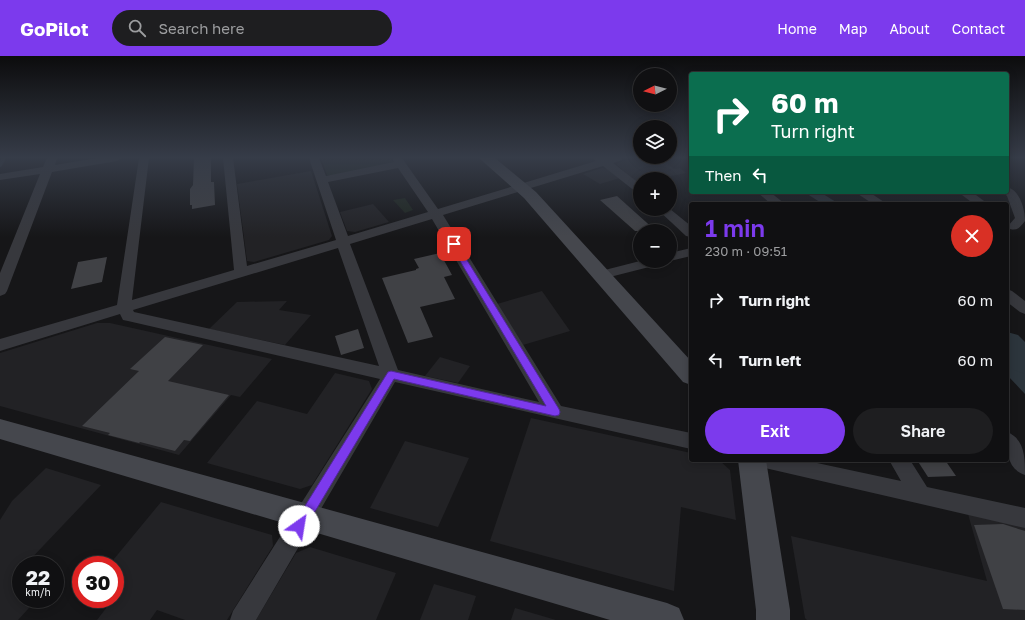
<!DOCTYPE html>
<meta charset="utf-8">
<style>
:root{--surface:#101012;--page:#1e1e20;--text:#f1f3f6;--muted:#9c9d9f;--line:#303032;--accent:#7c3aed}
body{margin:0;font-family:"Golos Text",sans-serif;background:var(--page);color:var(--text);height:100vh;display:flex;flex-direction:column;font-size:15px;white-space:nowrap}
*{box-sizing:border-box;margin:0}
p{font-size:13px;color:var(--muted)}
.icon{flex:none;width:22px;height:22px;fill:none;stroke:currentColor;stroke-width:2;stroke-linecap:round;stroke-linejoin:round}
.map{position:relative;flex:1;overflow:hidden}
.side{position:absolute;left:689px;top:146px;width:320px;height:260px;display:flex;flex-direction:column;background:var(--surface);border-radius:4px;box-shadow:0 2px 10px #0003,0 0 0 1px var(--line)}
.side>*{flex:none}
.hud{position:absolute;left:689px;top:16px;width:320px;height:122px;border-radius:4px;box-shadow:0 2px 10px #0003,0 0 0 1px var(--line);background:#0b6e4f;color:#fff;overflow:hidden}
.needle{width:26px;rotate:264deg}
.buttons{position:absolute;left:633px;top:12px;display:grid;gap:8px}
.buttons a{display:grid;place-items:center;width:44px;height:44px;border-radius:50%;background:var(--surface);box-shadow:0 2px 10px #0003,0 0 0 1px var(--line);font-size:20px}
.speed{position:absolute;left:12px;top:500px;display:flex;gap:8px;font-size:20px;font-weight:700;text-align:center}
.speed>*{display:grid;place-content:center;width:52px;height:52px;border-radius:50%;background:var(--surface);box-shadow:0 2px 10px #0003,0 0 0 1px var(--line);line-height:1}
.speed small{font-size:10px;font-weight:400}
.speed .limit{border:6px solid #d22;background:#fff;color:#111}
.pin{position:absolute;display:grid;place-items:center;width:34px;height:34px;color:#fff;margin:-17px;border-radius:8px;box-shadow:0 2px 6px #0006}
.me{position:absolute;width:44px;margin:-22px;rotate:32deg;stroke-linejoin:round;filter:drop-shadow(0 0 3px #0008)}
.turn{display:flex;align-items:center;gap:14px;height:84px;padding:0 16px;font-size:18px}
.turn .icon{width:52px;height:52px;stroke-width:2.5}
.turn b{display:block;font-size:28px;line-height:34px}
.then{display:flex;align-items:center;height:38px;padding:0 16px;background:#0003;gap:8px;font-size:15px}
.round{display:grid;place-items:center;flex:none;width:42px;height:42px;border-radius:21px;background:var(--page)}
.headline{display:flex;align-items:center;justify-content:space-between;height:68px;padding:0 16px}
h1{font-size:24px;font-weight:600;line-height:30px;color:var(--accent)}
.action{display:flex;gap:8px;margin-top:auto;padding:8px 16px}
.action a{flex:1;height:46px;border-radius:24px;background:var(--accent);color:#fff;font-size:16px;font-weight:600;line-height:46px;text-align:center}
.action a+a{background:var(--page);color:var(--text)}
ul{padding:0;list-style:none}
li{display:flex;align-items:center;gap:12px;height:60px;padding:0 16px}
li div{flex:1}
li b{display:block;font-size:15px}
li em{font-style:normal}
header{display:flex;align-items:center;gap:24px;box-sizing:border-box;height:56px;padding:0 20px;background:var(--accent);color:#fff}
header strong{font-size:19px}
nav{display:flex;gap:22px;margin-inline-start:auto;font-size:14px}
.search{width:280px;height:36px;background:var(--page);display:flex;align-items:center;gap:10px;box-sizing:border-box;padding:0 14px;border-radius:22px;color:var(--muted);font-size:15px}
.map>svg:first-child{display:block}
.built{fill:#222225}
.green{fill:#1e261f}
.water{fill:#2c353c}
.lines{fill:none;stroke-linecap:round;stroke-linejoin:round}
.stream{stroke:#2c353c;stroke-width:4}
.river{fill:#2c353c;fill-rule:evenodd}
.building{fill:#404145}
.street{fill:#37383d;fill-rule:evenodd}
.secondary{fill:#45474d;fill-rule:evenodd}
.route{fill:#7c3aed;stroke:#51269a}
</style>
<header>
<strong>GoPilot</strong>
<div class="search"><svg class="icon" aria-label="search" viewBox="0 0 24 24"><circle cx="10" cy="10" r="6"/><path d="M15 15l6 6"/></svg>Search here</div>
<nav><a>Home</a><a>Map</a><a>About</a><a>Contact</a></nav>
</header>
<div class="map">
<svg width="1025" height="564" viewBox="0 0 1025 564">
<rect width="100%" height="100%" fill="#161618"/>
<g class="built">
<path d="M633 102H659L675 113 680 112 686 117 656 123H640V126L637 127 617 109 618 107Z"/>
<path d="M602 112 609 113 620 122 600 128 583 118Z"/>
<path d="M311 115 332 180 329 184 254 206 247 205 237 128Z"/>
<path d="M373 148 389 166 355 176 347 175 340 156Z"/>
<path d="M542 235 570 275 523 289 497 248Z"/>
<path d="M287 245 279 254 311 259 285 289 209 273 237 246Z"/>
<path d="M97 267H110L272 303 240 341 231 339 179 399 0 350V297Z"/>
<path d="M440 301 470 310 458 327 425 320Z"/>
<path d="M335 317 369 325 372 333 312 429 300 433 207 407 257 345 307 358Z"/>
<path d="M531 362 691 397V404H719L730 414 736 464 681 451 674 535 490 485Z"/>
<path d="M405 385 469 402 438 471 370 452Z"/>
<path d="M46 412 101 429 25 509H21V543H37L18 564H0V464L12 445Z"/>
<path d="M161 446 272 479 273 490 227 564H185L157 554 150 564H97L113 543H115V509H109Z"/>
<path d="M968 458 1025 470V564H807L805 562 791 480 987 525Z"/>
<path d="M310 491 396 517 376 564H256L296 497Z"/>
<path d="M434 528 476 540 468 564H420Z"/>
<path d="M515 552 556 564H511Z"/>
</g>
<g class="green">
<path d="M321 102H391L393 106 390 108 332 120 327 119Z"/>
<path d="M405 142 413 154 405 157 393 144Z"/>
</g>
<g class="water">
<path d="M804 136H820L839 148H823Z"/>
<path d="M1007 288 1025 306V338L1007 319Z"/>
</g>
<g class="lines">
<path class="stream" d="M0 109 4 102"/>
<path class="river" d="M1007 276 1018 279 1025 286V318L1014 314 1007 307Z"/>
</g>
<g class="building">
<path d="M194 102H211V126H214L215 149 192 153V149H190V133L193 129Z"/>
<path d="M617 140 656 175H635L600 144Z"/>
<path d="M440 197 452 219 444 221 455 243 420 251 433 281 408 287 382 222 416 214V213L419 212 414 203Z"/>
<path d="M107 201 102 226 71 233 78 206Z"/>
<path d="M358 273 364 292 341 299 335 280Z"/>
<path d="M165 281 203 289 168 325 229 339 190 385 184 384 175 395 140 386 139 387 108 379 110 377 82 370 139 315 130 313Z"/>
<path d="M917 404H945L956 420 928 421Z"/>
<path d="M1003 468 1025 475V554L1003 553 974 469Z"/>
</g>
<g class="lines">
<g class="street">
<path d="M47 102H57L55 109 97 102H122L117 105 52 116 7 235 5 238 0 240V217L40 118 0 124V118L43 111Z"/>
<path d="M139 102H149L132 244 234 214 223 102H233L247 210 336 184 309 102H319L326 120 394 106 392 102H402L438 153 596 105 593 102H623L622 104 613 107 640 128V137L636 136 603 110 443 159 561 350 691 377V393L395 326 256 564H230L233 555 380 323 128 265 123 264 120 258 0 295V283L117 249ZM398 112 428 156 348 180 328 126ZM432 163 539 346 398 314 350 188ZM338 192 379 310 134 256 133 254Z"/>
<path d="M1007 131C1020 134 1025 153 1025 165 1020 171 1018 175 1010 173L1008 170 1015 162 1007 140 1003 136H1007Z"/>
<path d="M757 136H770L785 148H771Z"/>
<path d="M855 136H869L887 148H873Z"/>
<path d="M958 136H972L988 148H974Z"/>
<path d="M657 153H670L691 170V181L686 180Z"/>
<path d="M691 192V200L670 205V197Z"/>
<path d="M640 205H663L661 208 602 223 597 222 595 219 597 216Z"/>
<path d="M1007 233 1012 235 1025 245V258L1020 256 1007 246Z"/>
<path d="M1007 376C1025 383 1025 402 1025 419 1006 413 1007 393 1007 376Z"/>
<path d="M755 404H803L901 425 889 404H910L927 431 1025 452V472L765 412 758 410Z"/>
</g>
<g class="secondary">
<path d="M479 102H495L536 136 691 305V329L683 326 524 142Z"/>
<path d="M0 363 667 547 679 552 684 564H610L0 383Z"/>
<path d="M738 404H766L790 554V564H756V554Z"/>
</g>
</g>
<linearGradient id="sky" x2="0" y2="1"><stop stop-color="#0c0c0d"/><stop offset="0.56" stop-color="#363c48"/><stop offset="1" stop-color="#363c48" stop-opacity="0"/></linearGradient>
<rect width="1025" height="181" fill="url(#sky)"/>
<path class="route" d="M454 185 457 188 559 353 560 356 559 359 555 360 394 323 304 474 299 476 295 474 293 470 295 466 388 316 391 315 546 350 450 188Z"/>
</svg>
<div class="buttons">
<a><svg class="needle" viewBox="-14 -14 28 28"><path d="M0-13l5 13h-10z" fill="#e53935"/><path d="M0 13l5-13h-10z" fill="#9c9d9f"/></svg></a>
<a><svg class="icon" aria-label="layers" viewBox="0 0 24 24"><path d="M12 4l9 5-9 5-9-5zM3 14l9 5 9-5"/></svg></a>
<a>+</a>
<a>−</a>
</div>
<div class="speed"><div>22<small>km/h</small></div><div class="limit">30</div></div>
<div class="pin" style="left:454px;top:188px;background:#d93025"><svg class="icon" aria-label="arrive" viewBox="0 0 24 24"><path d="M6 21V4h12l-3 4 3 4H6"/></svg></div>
<svg class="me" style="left:299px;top:470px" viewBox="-20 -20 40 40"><circle r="19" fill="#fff"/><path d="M0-13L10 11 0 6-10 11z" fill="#7c3aed"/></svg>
<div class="hud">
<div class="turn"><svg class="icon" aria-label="right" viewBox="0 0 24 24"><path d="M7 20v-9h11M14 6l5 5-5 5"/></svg><div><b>60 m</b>Turn right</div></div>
<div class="then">Then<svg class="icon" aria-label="left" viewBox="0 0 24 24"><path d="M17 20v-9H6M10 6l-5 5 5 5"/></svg></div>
</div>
<section class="side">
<div class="headline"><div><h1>1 min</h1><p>230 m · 09:51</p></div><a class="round" style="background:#d93025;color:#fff"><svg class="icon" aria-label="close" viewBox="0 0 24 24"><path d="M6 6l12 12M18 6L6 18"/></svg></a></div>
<ul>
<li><svg class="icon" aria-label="right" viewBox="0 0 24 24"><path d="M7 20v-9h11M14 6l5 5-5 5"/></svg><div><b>Turn right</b></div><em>60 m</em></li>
<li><svg class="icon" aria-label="left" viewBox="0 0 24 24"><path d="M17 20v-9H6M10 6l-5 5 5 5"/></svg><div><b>Turn left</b></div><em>60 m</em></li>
</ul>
<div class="action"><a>Exit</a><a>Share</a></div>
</section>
</div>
